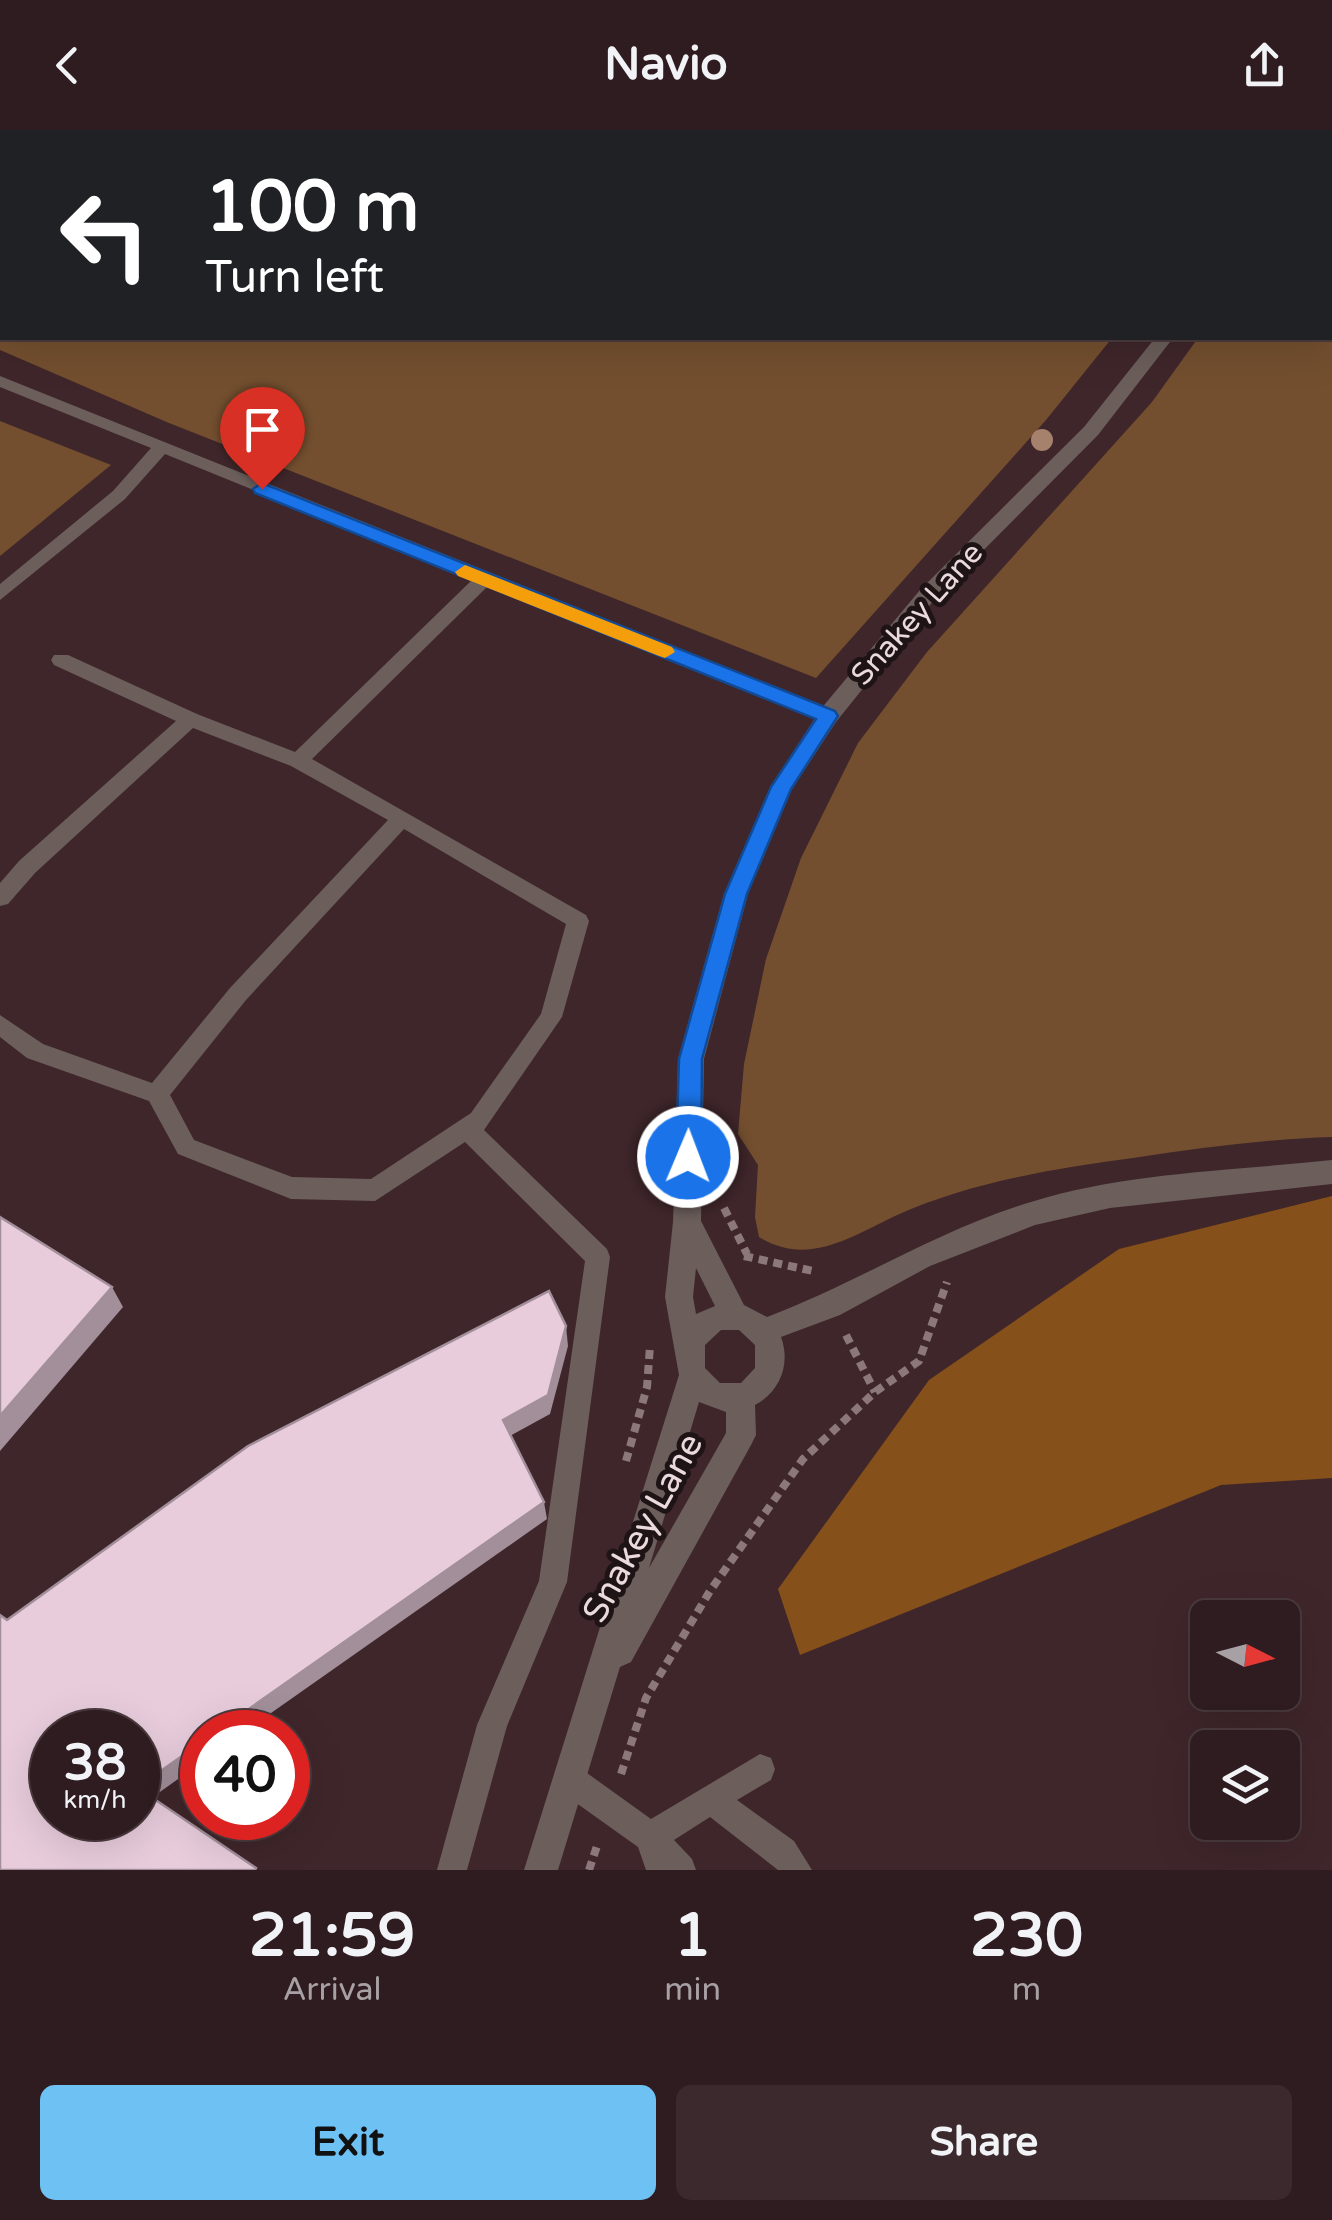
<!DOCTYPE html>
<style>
:root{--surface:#2f1c20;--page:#3b292d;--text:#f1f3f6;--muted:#a7a1a5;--line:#4a3a3e;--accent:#6ec2f3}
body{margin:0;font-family:"Varela Round",sans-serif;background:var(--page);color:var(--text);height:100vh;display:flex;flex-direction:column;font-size:38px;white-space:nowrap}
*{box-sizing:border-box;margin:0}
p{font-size:32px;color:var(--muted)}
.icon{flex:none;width:55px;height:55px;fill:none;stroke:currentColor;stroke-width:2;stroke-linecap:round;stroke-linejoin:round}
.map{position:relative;height:1740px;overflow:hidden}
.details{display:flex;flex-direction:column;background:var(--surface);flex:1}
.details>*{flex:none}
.banner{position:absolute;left:0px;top:0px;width:1332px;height:210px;box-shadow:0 10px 40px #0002,0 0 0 2px var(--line);background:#202124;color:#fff;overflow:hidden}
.needle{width:65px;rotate:96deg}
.buttons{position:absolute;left:1190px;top:1470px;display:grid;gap:20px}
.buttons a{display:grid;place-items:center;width:110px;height:110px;border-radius:15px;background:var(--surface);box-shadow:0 10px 40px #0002,0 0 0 2px var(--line);font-size:50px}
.speed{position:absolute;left:30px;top:1580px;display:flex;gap:20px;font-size:50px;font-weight:700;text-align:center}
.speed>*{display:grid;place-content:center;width:130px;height:130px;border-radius:50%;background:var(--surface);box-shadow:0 10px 40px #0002,0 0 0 2px var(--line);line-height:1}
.speed small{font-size:25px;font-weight:400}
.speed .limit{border:15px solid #d22;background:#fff;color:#111}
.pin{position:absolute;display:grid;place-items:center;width:85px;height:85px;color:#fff;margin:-102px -42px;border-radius:50% 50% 50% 0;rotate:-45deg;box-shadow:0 0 10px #0007}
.pin .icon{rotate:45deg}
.me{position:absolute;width:110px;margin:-55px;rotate:1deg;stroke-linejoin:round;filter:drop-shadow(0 0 8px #0008)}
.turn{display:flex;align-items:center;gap:35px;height:210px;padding:0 40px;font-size:45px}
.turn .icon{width:130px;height:130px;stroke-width:2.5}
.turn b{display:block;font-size:70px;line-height:85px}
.eta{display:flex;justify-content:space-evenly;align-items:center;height:170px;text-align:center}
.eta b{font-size:60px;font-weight:800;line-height:70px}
.cta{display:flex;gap:20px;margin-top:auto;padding:20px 40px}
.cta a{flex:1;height:115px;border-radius:15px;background:var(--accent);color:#111;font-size:40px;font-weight:800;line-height:115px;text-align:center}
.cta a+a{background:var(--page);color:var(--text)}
header{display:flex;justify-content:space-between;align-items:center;height:130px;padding:0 40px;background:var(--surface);font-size:45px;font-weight:800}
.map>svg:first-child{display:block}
.green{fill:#734f2f}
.forest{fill:#85501a}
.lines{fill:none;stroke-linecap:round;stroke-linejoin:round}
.path{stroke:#8c777a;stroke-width:8;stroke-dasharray:9 6;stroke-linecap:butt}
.service{fill:#6b5e5b;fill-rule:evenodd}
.tertiary{fill:#6b5e5b;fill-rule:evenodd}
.tree{fill:#a6816c}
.shaded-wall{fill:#a28f9a}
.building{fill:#e8ccdc;stroke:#a28f9a;stroke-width:2.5}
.route{fill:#1a73e8;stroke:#114b97;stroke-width:2.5}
.slow{fill:#f59e0b}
.labels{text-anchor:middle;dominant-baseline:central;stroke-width:10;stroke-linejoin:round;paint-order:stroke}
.street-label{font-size:30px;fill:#ebdadc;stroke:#1e1315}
.near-street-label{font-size:35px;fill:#ebdadc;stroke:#1e1315}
</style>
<header><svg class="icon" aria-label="back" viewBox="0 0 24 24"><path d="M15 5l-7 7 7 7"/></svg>Navio<svg class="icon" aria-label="share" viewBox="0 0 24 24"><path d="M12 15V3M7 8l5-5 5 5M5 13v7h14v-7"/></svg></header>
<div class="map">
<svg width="1332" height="1740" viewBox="0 0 1332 1740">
<rect width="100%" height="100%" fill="#3f262a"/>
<g class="green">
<path d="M0 0H1214L2 2V208H1112L1046 290 816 548 169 293 0 220Z"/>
<path d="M1288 0H1332V1007C1265 1009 1200 1018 1133 1028 1052 1039 970 1052 895 1086 851 1107 807 1137 759 1107L755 1087 758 1035 738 1004 744 934 766 829 801 728 858 613 927 522 1152 272 1198 208H1330V2Z"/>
<path d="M0 291 111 335 0 426Z"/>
</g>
<path class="forest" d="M1332 1066V1348L1221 1355 800 1525 778 1459 929 1250 1119 1119Z"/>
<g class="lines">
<g class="path">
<path d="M724 1078 747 1124"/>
<path d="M744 1126 813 1141"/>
<path d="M846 1205 875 1262"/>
<path d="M626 1331 647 1257 650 1216"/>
<path d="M621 1644 646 1568 710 1461 803 1329 875 1262 919 1231 947 1152"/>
<path d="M589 1740 598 1713"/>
</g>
<g class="service">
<path d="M0 246 835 581 838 586 835 591H821L488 456 312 629 586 785 589 791 562 887 484 1000 607 1119 610 1127 567 1452 507 1596 467 1740H437L477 1595 539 1451 585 1131 465 1012 375 1071 291 1069 178 1024 149 971 27 928 0 907V885L43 914 152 953 230 858 388 690 291 636 193 598 35 743 8 774 0 776V753L19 731 176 591 54 535 51 530 54 525H68L197 584 295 622 473 449 165 324 125 369 0 470V454L113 361 151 318 0 257ZM404 699 566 794 541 884 471 983 371 1049 292 1047 194 1010 170 965 246 870Z"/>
<path d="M760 1624 771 1628 775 1639 771 1650 737 1670 794 1711 812 1740H778L710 1687 674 1710 692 1729 696 1740H646L638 1717 558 1660 554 1649 558 1638 569 1634 580 1638 651 1689Z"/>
</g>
<path class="tertiary" d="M1155 208H1173L1098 305 934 470 836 592 792 659 748 764 704 929 701 1091 744 1175 767 1187C857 1153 938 1100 1031 1072 1127 1042 1233 1041 1332 1030V1054L1110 1078 1035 1095 930 1136 840 1185 781 1207C791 1234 780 1262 755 1275L756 1305 751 1315 631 1532 620 1537 558 1740H524L679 1245 665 1167 673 1092 678 929 724 764 771 657 820 580 920 460 1084 297ZM696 1138 715 1176 696 1184 693 1167ZM721 1200H739L755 1215V1238L741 1253H720L705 1238V1215ZM699 1272 726 1282V1303L649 1438Z"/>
</g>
<circle class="tree" cx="1042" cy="310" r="11"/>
<g class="shaded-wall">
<path d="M112 1157 123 1177 0 1321V1286Z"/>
<path d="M566 1196 568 1216 550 1284 506 1308 503 1290Z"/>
<path d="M544 1372 547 1389 244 1602H216Z"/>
<path d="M202 1612V1632L150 1669 138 1659Z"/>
</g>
<g class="building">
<path d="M0 1087 112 1157 0 1286Z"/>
<path d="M549 1161 566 1196 548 1265 503 1290 544 1372 216 1602H202V1612L138 1657V1602H52V1688H138V1658L256 1738 255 1740H0V1485L7 1490 248 1316Z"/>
</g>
<path class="route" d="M262 353 835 581 838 586 791 659 747 764 702 929 701 1027 697 1034 688 1037 680 1034 676 1027 679 929 725 764 771 657 816 589 255 363 253 359Z"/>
<path class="slow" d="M465 435 672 517 675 522 665 528 659 526 458 446 455 442Z"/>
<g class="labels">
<g class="street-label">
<text transform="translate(917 484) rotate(-48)">Snakey Lane</text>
</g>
<g class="near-street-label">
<text transform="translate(643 1398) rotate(-61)">Snakey Lane</text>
</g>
</g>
</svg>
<div class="buttons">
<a><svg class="needle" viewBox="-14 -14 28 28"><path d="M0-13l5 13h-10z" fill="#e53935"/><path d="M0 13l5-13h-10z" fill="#a7a1a5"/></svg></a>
<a><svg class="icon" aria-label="layers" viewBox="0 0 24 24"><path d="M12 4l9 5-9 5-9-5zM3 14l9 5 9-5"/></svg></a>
</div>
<div class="speed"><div>38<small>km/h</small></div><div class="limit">40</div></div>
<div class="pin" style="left:262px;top:359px;background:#d93025"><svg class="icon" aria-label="arrive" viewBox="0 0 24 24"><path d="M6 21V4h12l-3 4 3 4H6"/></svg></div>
<svg class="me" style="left:688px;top:1027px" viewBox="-20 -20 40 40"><circle r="17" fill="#1a73e8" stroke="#fff" stroke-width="3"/><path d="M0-11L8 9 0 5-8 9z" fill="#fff"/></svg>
<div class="banner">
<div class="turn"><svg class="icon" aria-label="left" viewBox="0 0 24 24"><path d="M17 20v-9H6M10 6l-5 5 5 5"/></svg><div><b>100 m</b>Turn left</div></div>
</div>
</div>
<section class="details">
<div class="eta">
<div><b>21:59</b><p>Arrival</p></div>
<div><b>1</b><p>min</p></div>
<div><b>230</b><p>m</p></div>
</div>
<div class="cta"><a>Exit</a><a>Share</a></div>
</section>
